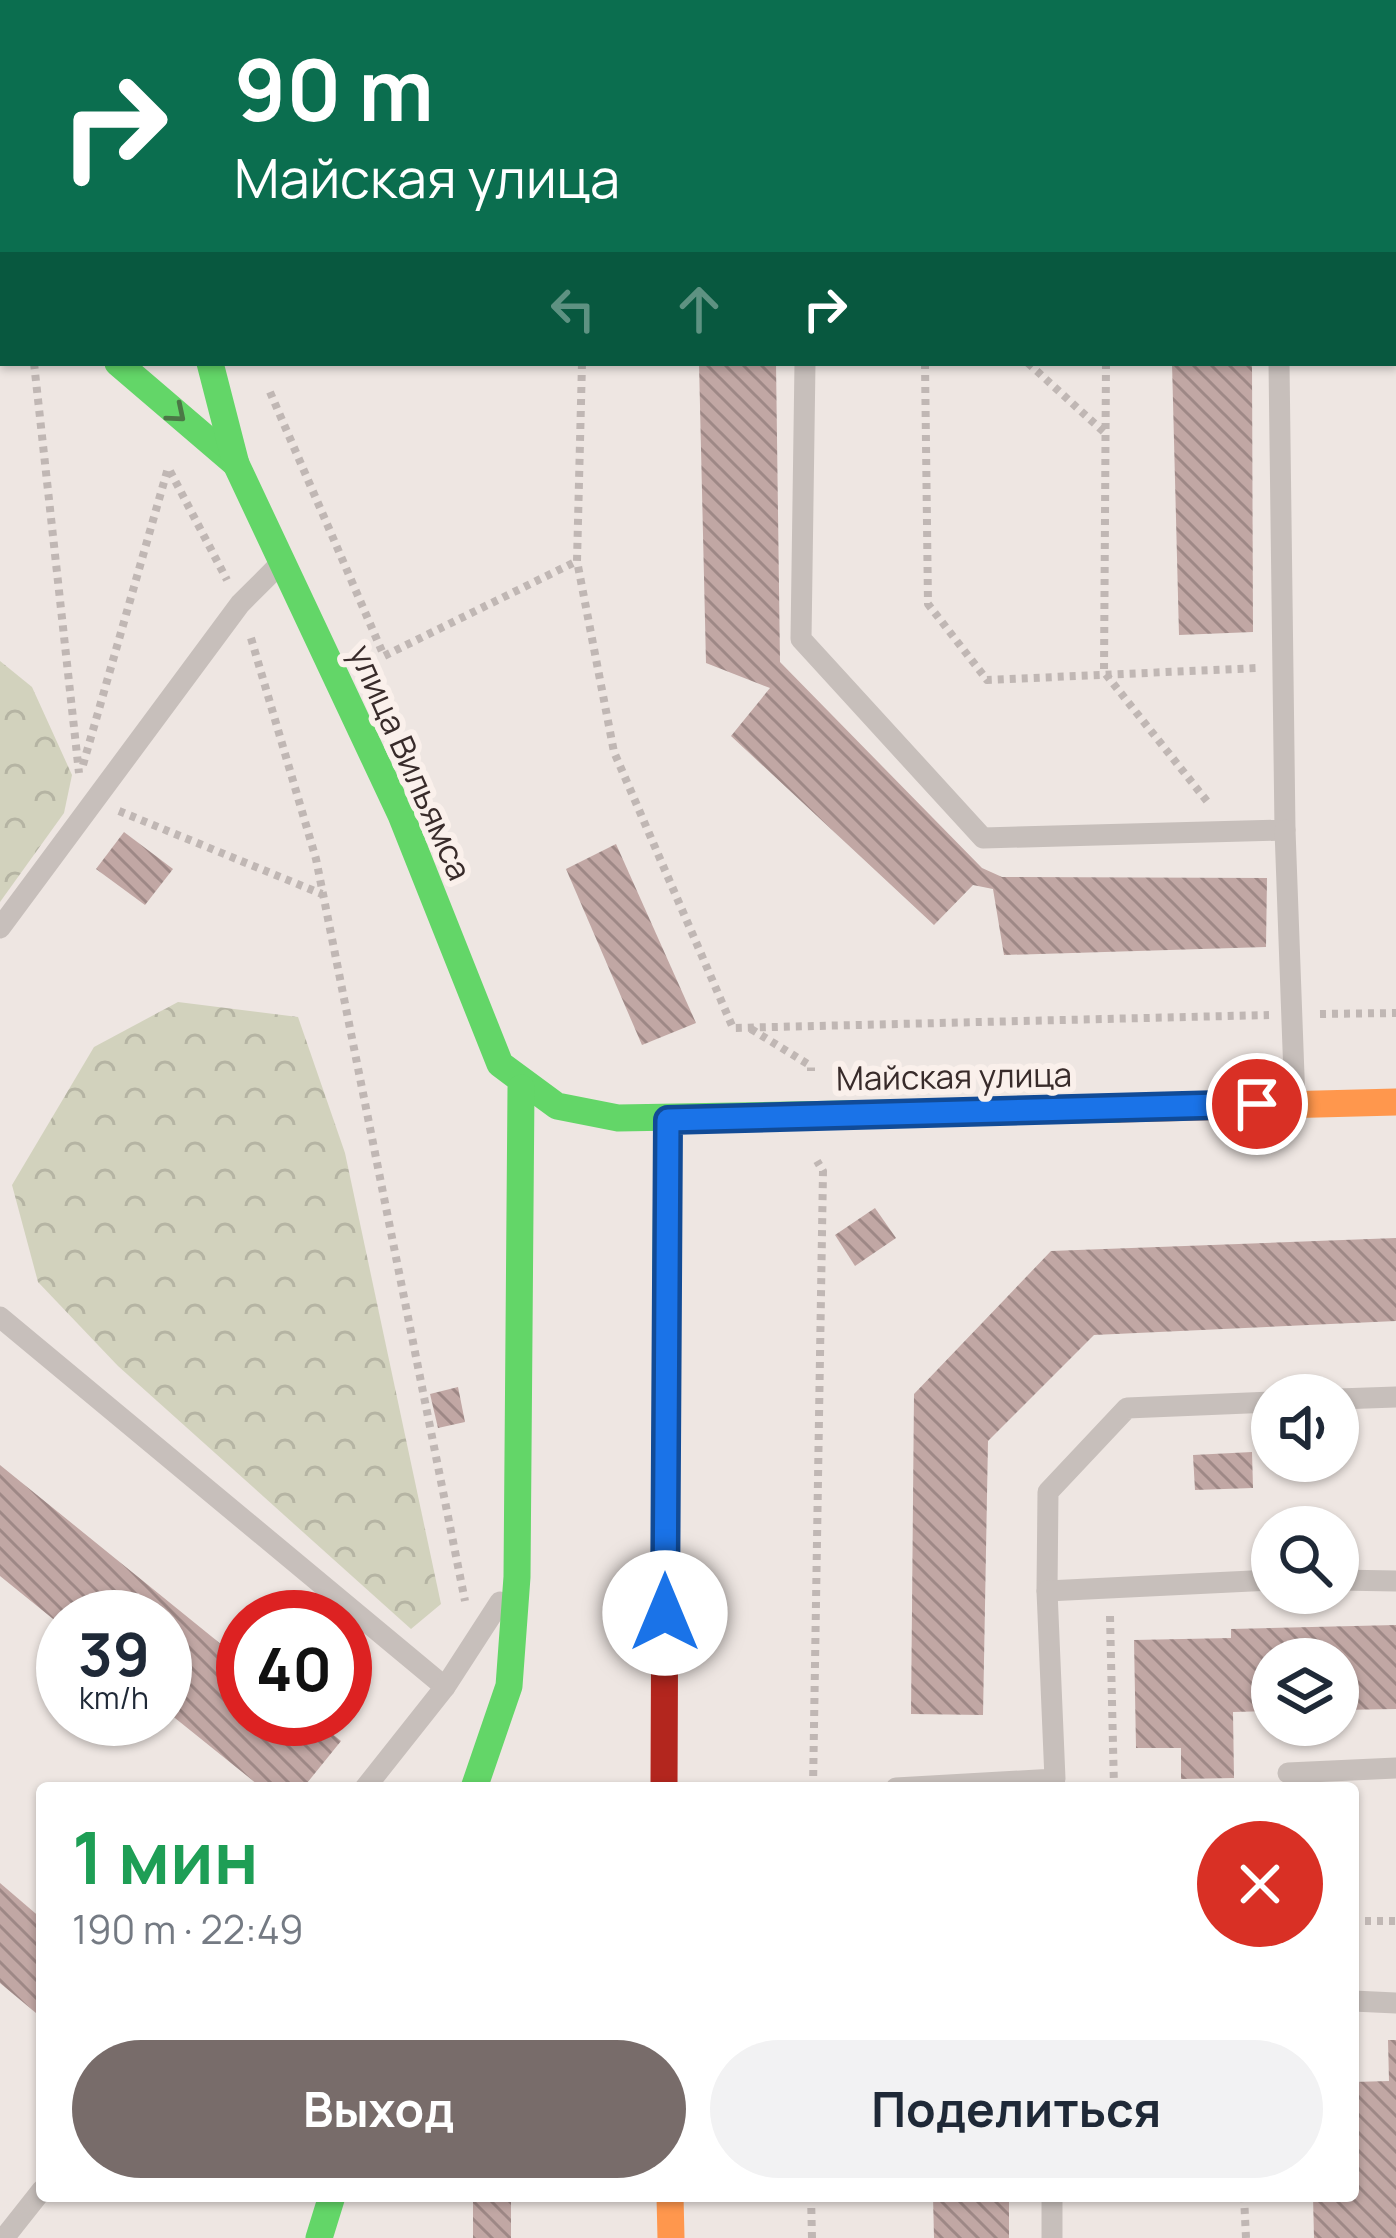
<!DOCTYPE html>
<html lang="ru">
<meta charset="utf-8">
<style>
:root{--surface:#fff;--page:#f2f2f3;--text:#1f2937;--muted:#747a83;--accent:#786c6a}
body{margin:0;font-family:Manrope,sans-serif;background:var(--page);color:var(--text);height:100vh;display:flex;flex-direction:column;font-size:45px;white-space:nowrap}
*{box-sizing:border-box;margin:0}
p{font-size:39px;color:var(--muted)}
.icon{flex:none;width:66px;height:66px;fill:none;stroke:currentColor;stroke-width:2;stroke-linecap:round;stroke-linejoin:round}
.map{position:relative;flex:1;overflow:hidden}
.drawer{position:absolute;left:36px;top:1782px;width:1323px;height:420px;display:flex;flex-direction:column;background:var(--surface);border-radius:12px;box-shadow:0 3px 9px #0004}
.drawer>*{flex:none}
.hud{position:absolute;left:0px;top:0px;width:1398px;height:366px;box-shadow:0 3px 9px #0004;background:#0b6e4f;color:#fff;overflow:hidden}
.fabs{position:absolute;left:1251px;top:1374px;display:grid;gap:24px}
.fabs a{display:grid;place-items:center;width:108px;height:108px;border-radius:50%;background:var(--surface);box-shadow:0 3px 9px #0004;font-size:60px}
.speed{position:absolute;left:36px;top:1590px;display:flex;gap:24px;font-size:60px;font-weight:700;text-align:center}
.speed>*{display:grid;place-content:center;width:156px;height:156px;border-radius:50%;background:var(--surface);box-shadow:0 3px 9px #0004;line-height:1}
.speed small{font-size:30px;font-weight:400}
.speed .limit{border:18px solid #d22;background:#fff;color:#111}
.pin{position:absolute;display:grid;place-items:center;width:102px;height:102px;color:#fff;margin:-51px;border:6px solid #fff;border-radius:50%;box-shadow:0 3px 12px #0007}
.me{position:absolute;width:132px;margin:-66px;rotate:0deg;stroke-linejoin:round;filter:drop-shadow(0 0 9px #0008)}
.turn{display:flex;align-items:center;gap:42px;height:252px;padding:0 36px;font-size:54px}
.turn .icon{width:156px;height:156px;stroke-width:2.5}
.turn b{display:block;font-size:84px;line-height:102px}
.lanes{display:flex;align-items:center;height:114px;padding:0 36px;background:#0003;justify-content:center;gap:60px;direction:ltr}
.lanes .off{opacity:.35}
.round{display:grid;place-items:center;flex:none;width:126px;height:126px;border-radius:63px;background:var(--page)}
.head{display:flex;align-items:center;justify-content:space-between;height:204px;padding:0 36px}
h1{font-size:72px;font-weight:700;line-height:90px;color:#1e9e55}
.primary-button{display:flex;gap:24px;margin-top:auto;padding:24px 36px}
.primary-button a{flex:1;height:138px;border-radius:72px;background:var(--accent);color:#fff;font-size:48px;font-weight:700;line-height:138px;text-align:center}
.primary-button a+a{background:var(--page);color:var(--text)}
.map>svg:first-child{display:block}
.forest{fill:url(#forest-crowns)}
.building{fill:url(#building-back-hatch)}
.lines{fill:none;stroke-linecap:round;stroke-linejoin:round}
.path{stroke:#c0b7b4;stroke-width:8;stroke-dasharray:6 6;stroke-linecap:butt}
.lane{stroke:#c7bfbb;stroke-width:21}
.fast{stroke:#63d668;stroke-width:27}
.slow{stroke:#ff974d;stroke-width:27}
.jam{stroke:#b3261e;stroke-width:27}
.oneway{stroke:#4b7846}
.route-casing{stroke:#114b97;stroke-width:30}
.route{stroke:#1a73e8;stroke-width:21}
.labels{text-anchor:middle;dominant-baseline:central;stroke-width:12;stroke-linejoin:round;paint-order:stroke}
.street-label{font-size:33px;fill:#382b2a;stroke:#faf0eb}
</style>
<div class="map">
<svg width="1396" height="2238" viewBox="0 0 1396 2238">
<defs>
<pattern id="forest-crowns" width="20" height="18" patternUnits="userSpaceOnUse" patternTransform="scale(3)"><rect width="20" height="18" fill="#d2d2bd"/><path d="M2 6a3 3 0 1 1 6 0M12 15a3 3 0 1 1 6 0" fill="none" stroke="#b5b4a3"/></pattern>
<pattern id="building-back-hatch" width="6" height="6" patternUnits="userSpaceOnUse" patternTransform="scale(3)"><rect width="6" height="6" fill="#c1a7a4"/><path d="M-1 5l2 2M0 0l6 6M5-1l2 2" fill="none" stroke="#9e8886"/></pattern>
</defs>
<rect width="100%" height="100%" fill="#eee6e2"/>
<g class="forest">
<path d="M0 661 32 687 72 775 64 813 0 902Z"/>
<path d="M178 1002 298 1017 345 1153 441 1604 411 1629 118 1366 38 1282 12 1185 94 1047Z"/>
</g>
<g class="building">
<path d="M699 363H776L780 662 982 868 1002 877 1267 878 1266 947 1004 955 993 889 973 885 934 925 731 736 770 688 706 663Z"/>
<path d="M1172 363H1252L1253 632 1179 635Z"/>
<path d="M124 832 173 869 145 905 96 869Z"/>
<path d="M616 844 696 1023 642 1045 566 869Z"/>
<path d="M875 1208 896 1238 855 1266 835 1235Z"/>
<path d="M1396 1238V1321L1094 1335 988 1441 983 1715 911 1714 914 1394 1051 1251Z"/>
<path d="M458 1387 465 1422 438 1428 430 1394Z"/>
<path d="M1252 1452 1253 1488 1195 1490 1193 1455Z"/>
<path d="M0 1465 243 1662V1719H314L341 1741 303 1788H262L165 1710V1617H63V1627L0 1576Z"/>
<path d="M1396 1625V1709L1338 1710V1659H1272V1711L1233 1712 1234 1778 1181 1779V1748H1136L1134 1640 1231 1638V1629Z"/>
<path d="M0 1883 42 1919V2018L0 1983Z"/>
<path d="M1388 2040H1396V2238H1314L1313 2196H1353V2082L1389 2081Z"/>
<rect x="473" y="2196" width="38" height="42"/>
<path d="M933 2196H1009V2238H934Z"/>
</g>
<g class="lines">
<g class="path">
<path d="M1128 0 1131 3"/>
<path d="M1243 0 1246 3"/>
<path d="M0 15 3 16"/>
<path d="M1395 148 1396 149"/>
<path d="M1395 258 1396 259"/>
<path d="M34 363 79 773"/>
<path d="M582 363 577 561 614 752 733 1028 1269 1015"/>
<path d="M925 363 928 604 987 680 1258 668"/>
<path d="M1028 363 1106 434"/>
<path d="M1106 363 1104 672 1210 805"/>
<path d="M270 392 384 656 577 561"/>
<path d="M170 471 227 580"/>
<path d="M251 638 316 859 465 1601"/>
<path d="M83 765 168 468"/>
<path d="M119 811 322 894"/>
<path d="M1320 1014 1396 1013"/>
<path d="M751 1029 811 1066V1071"/>
<path d="M1110 1616 1114 1788"/>
<path d="M813 1788 823 1171 817 1161"/>
<path d="M1353 1921H1396"/>
<path d="M811 2196 812 2238"/>
<path d="M1244 2196 1246 2238"/>
</g>
<g class="lane">
<path d="M193 0 194 3"/>
<path d="M808 0V3"/>
<path d="M898 0 901 3"/>
<path d="M666 3 669 0"/>
<path d="M805 363 801 639 983 838 1285 830 1279 363"/>
<path d="M1285 830 1295 1103"/>
<path d="M0 928 240 604 279 565"/>
<path d="M0 1317 445 1687"/>
<path d="M1338 1399 1396 1397"/>
<path d="M1338 1580 1396 1581"/>
<path d="M1047 1591 1048 1492 1127 1408 1272 1402"/>
<path d="M1288 1773 1396 1768"/>
<path d="M365 1788 445 1687 500 1602"/>
<path d="M896 1788 1055 1779 1047 1591 1272 1580"/>
<path d="M1353 2001 1396 2003"/>
<path d="M4 2238 42 2190"/>
<path d="M1052 2238V2196"/>
</g>
<g class="fast">
<path d="M0 254 3 257"/>
<path d="M118 363 236 464"/>
<path d="M210 363 236 464 401 815 500 1064 557 1106 618 1118 1119 1109"/>
<path d="M666 1290 667 1120"/>
<path d="M474 1788 509 1686 517 1577 521 1088"/>
<path d="M319 2238 332 2196"/>
</g>
<g class="slow">
<path d="M73 0 74 3"/>
<path d="M1119 1109 1396 1102"/>
<path d="M670 2196 671 2238"/>
</g>
<path class="jam" d="M664 1788 666 1290"/>
</g>
<defs><path id="oneway-chevron" d="M-2-3.5L2.5 0L-2 3.5" fill="none" stroke-width="1.6" stroke-linecap="round" stroke-linejoin="round" transform="scale(3)"/></defs>
<use class="oneway" href="#oneway-chevron" transform="translate(177 414) rotate(40)"/>
<g class="lines">
<g class="route-casing">
<path id="route" d="M665 1613 668 1120 1257 1104"/>
</g>
<use href="#route" class="route"/>
</g>
<g class="labels">
<g class="street-label">
<text transform="translate(411 762) rotate(66)">улица Вильямса</text>
<text transform="translate(954 1076) rotate(-1)">Майская улица</text>
</g>
</g>
</svg>
<div class="fabs">
<a><svg class="icon" aria-label="sound" viewBox="0 0 24 24"><path d="M4 9h4l5-4v14l-5-4H4zM17 9q2 3 0 6"/></svg></a>
<a><svg class="icon" aria-label="search" viewBox="0 0 24 24"><circle cx="10" cy="10" r="6"/><path d="M15 15l6 6"/></svg></a>
<a><svg class="icon" aria-label="layers" viewBox="0 0 24 24"><path d="M12 4l9 5-9 5-9-5zM3 14l9 5 9-5"/></svg></a>
</div>
<div class="speed"><div>39<small>km/h</small></div><div class="limit">40</div></div>
<div class="pin" style="left:1257px;top:1104px;background:#d93025"><svg class="icon" aria-label="arrive" viewBox="0 0 24 24"><path d="M6 21V4h12l-3 4 3 4H6"/></svg></div>
<svg class="me" style="left:665px;top:1613px" viewBox="-20 -20 40 40"><circle r="19" fill="#fff"/><path d="M0-13L10 11 0 6-10 11z" fill="#1a73e8"/></svg>
<div class="hud">
<div class="turn"><svg class="icon" aria-label="right" viewBox="0 0 24 24"><path d="M7 20v-9h11M14 6l5 5-5 5"/></svg><div><b>90 m</b>Майская улица</div></div>
<div class="lanes"><svg class="icon off" aria-label="left" viewBox="0 0 24 24"><path d="M17 20v-9H6M10 6l-5 5 5 5"/></svg><svg class="icon off" aria-label="ahead" viewBox="0 0 24 24"><path d="M12 20V5M6 11l6-6 6 6"/></svg><svg class="icon" aria-label="right" viewBox="0 0 24 24"><path d="M7 20v-9h11M14 6l5 5-5 5"/></svg></div>
</div>
<section class="drawer">
<div class="head"><div><h1>1 мин</h1><p>190 m · 22:49</p></div><a class="round" style="background:#d93025;color:#fff"><svg class="icon" aria-label="close" viewBox="0 0 24 24"><path d="M6 6l12 12M18 6L6 18"/></svg></a></div>
<div class="primary-button"><a>Выход</a><a>Поделиться</a></div>
</section>
</div>
